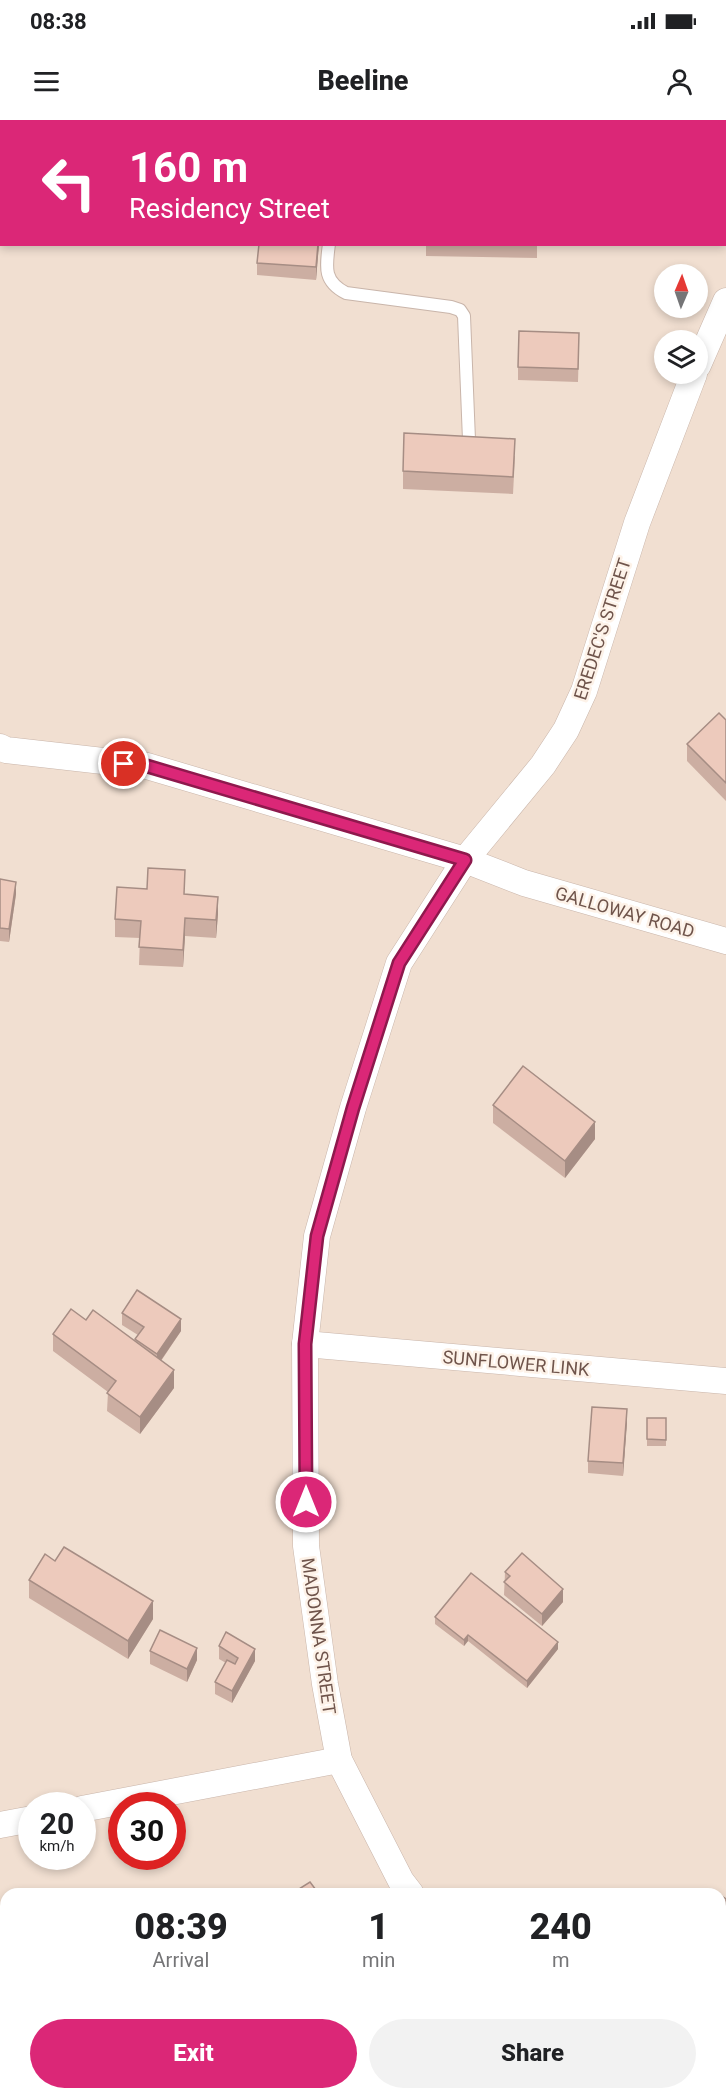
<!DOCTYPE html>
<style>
:root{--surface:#fff;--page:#f2f2f2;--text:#202124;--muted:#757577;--accent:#db2777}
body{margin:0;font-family:Roboto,sans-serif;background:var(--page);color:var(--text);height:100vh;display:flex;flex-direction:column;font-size:22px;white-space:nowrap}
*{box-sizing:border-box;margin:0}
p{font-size:20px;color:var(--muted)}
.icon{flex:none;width:33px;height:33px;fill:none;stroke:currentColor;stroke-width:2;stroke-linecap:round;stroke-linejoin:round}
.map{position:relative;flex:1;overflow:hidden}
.side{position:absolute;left:0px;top:1768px;width:726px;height:212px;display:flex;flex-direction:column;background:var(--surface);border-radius:18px 18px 0 0;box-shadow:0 3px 9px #0003}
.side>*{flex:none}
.guide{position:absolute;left:0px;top:0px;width:726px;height:126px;box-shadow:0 3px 9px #0003;background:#db2777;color:#fff;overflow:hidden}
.needle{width:39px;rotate:2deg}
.fabs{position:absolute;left:654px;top:144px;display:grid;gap:12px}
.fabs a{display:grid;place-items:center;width:54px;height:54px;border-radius:50%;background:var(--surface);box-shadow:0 3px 9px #0003;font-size:30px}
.speed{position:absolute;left:18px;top:1672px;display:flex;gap:12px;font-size:30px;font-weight:700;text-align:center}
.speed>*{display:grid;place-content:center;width:78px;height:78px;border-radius:50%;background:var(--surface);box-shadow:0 3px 9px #0003;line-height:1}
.speed small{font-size:15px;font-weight:400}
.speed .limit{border:9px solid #d22;background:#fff;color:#111}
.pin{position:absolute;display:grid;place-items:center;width:51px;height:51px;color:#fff;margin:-26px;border:3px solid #fff;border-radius:50%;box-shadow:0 2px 6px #0007}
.me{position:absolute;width:66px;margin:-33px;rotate:0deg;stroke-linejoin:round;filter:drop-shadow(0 0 4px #0008)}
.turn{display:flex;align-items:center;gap:21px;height:126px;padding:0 30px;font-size:27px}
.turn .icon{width:78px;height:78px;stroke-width:2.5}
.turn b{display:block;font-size:42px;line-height:51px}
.eta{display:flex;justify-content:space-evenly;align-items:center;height:102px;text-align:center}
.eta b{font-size:36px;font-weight:800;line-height:42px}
.primary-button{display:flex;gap:12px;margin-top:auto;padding:12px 30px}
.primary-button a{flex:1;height:69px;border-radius:36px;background:var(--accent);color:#fff;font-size:24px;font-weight:800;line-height:69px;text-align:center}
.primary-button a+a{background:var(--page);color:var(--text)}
.status{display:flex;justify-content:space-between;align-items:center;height:42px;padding:0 30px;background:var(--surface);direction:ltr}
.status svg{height:16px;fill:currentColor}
header{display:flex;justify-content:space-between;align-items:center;height:78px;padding:0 30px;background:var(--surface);font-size:27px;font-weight:800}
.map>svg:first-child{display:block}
.residential{fill:#f1dfd1;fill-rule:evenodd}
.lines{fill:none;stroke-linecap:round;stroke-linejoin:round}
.lane-casing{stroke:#c9b5aa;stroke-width:14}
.street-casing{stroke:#c9b5aa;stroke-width:27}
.lane{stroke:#fff;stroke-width:12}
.street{stroke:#fff;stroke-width:26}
.wall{fill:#ccaea2}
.shaded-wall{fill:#a68d84}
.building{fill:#edcabc;stroke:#a68d84;stroke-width:1.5}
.route-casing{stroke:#8e194d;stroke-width:15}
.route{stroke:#db2777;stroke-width:10}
.labels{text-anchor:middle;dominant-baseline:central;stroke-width:5;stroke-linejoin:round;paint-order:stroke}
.street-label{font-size:18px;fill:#6f544b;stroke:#fdf2e8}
</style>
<div class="status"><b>08:38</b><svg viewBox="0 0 49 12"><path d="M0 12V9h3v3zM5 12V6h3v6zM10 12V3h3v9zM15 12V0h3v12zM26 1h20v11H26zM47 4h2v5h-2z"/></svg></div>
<header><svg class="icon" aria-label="menu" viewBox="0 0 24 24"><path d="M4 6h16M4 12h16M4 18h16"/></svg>Beeline<svg class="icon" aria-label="person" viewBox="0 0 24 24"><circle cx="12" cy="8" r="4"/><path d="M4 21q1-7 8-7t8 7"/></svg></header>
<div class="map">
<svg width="726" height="1979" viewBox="0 0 726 1979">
<rect width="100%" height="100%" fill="#faeee2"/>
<path class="residential" d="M0 0H726V1979H0ZM2 2H724V124H2ZM664 154H698V188H664ZM664 220H698V254H664ZM32 1686H82V1737H32ZM122 1686H172V1737H122ZM6 1774H720V1974H6Z"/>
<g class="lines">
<g class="lane-casing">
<g id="lane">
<path d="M341 2V0"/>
<path d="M329 124C326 147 323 161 346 173L451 187 460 190 464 196 469 320"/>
</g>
</g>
<g class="street-casing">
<g id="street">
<path d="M698 245 726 181"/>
<path d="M0 627 6 630 147 646 465 740 524 763 726 821"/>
<path d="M305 1224 726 1261"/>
<path d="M82 1689 339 1640"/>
<path d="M0 1705 32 1699"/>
<path d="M411 1774 401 1761 339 1640 325 1564 306 1426 305 1224 317 1116 353 988 399 843 465 740 543 645 566 610 584 571 637 403 694 254"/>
<path d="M559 1974 563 1979"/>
</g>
</g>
<use href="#lane" class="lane"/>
<use href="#street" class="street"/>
</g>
<g class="wall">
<rect x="387" y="0" width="55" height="2"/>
<path d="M319 124 316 160 257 155V143Z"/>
<path d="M426 124H537V138L426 136Z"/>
<path d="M579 226 578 262 518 260V247Z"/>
<path d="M515 336 513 374 403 369V351Z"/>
<path d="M726 600V681L687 641V624Z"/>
<path d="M0 759 16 774 9 822 0 821Z"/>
<path d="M185 775 218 794 216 818 185 816 183 847 139 845 140 818 115 817V799Z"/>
<path d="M493 985 595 1019 565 1058 493 1003Z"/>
<path d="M122 1193 181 1211 161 1241 174 1268 140 1314 107 1291 108 1272 53 1231V1214L86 1200 135 1222V1219L138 1215 122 1205Z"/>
<rect x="647" y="1298" width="19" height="28"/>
<path d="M627 1302 623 1356 588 1353V1341Z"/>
<path d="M505 1452 563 1482 542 1506 504 1475Z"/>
<path d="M29 1460 153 1499 128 1539 29 1478Z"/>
<path d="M435 1497 558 1529 527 1568 468 1521 464 1526 435 1504Z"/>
<path d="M219 1526 255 1541 232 1583 215 1574V1562L226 1543 219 1539Z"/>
<path d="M150 1531 197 1540 187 1562 150 1544Z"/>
<path d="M720 1775 726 1779V1856L720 1852Z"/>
</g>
<g class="shaded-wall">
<path d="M318 124H319L316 160V147Z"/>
<path d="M16 762V774L9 822V809Z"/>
<path d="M218 777V794L216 818V800Z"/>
<path d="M185 798V816L183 847V830Z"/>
<path d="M595 1002V1019L565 1058V1041Z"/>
<path d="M181 1199V1211L157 1246V1234Z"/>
<path d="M174 1250V1268L140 1314V1297Z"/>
<path d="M627 1289V1302L623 1356V1343Z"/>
<path d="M563 1469V1482L542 1506V1494Z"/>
<path d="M153 1481V1499L128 1539V1521Z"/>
<path d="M468 1515V1521L464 1526V1520Z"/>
<path d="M558 1522V1529L527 1568V1561Z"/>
<path d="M197 1528V1540L187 1562V1549Z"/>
<path d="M255 1529V1541L232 1583V1571Z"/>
</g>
<g class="building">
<path d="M259 124H318L316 147 257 143Z"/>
<path d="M519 211 579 213 578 249 518 247Z"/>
<path d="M404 313 515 319 513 357 403 351Z"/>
<path d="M719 593 726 600V663L687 624Z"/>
<path d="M148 748 185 750 184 774 218 777 216 800 185 798 183 830 139 827 141 801 115 799 117 767 147 769Z"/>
<path d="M0 759 16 762 9 809 0 808Z"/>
<path d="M523 946 595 1002 565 1041 493 985Z"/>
<path d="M137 1170 181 1199 157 1234 135 1219 144 1207 122 1193Z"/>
<path d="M71 1189 86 1200 93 1190 174 1250 140 1297 107 1273 116 1261 53 1214Z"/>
<path d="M592 1287 627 1289 623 1343 588 1341Z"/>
<path d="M647 1298H666V1320L647 1319Z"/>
<path d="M64 1427 153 1481 128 1521 29 1460 45 1434 55 1441Z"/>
<path d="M522 1433 563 1469 542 1494 504 1462 510 1456 505 1452Z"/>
<path d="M471 1453 558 1522 527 1561 468 1515 464 1520 435 1497Z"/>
<path d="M160 1510 197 1528 187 1549 150 1531Z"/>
<path d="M226 1512 255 1529 232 1571 215 1562 227 1540 235 1544 238 1538 219 1526Z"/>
<path d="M310 1762 319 1774H291Z"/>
<path d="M712 1770 719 1774H709Z"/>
<path d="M720 1775 726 1779V1838L720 1834Z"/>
</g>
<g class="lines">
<g class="route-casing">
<path id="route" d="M124 644 147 646 465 740 399 843 353 988 317 1116 305 1224 306 1382"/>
</g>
<use href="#route" class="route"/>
</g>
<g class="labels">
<g class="street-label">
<text transform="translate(602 509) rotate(-72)">EREDEC'S STREET</text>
<text transform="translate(625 792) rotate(16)">GALLOWAY ROAD</text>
<text transform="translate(516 1243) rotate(5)">SUNFLOWER LINK</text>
<text transform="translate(319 1516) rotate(82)">MADONNA STREET</text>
</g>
</g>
</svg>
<div class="fabs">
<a><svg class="needle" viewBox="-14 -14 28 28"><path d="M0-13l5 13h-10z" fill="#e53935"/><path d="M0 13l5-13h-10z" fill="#757577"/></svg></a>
<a><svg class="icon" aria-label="layers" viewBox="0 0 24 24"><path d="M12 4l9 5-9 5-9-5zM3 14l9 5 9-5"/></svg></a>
</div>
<div class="speed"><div>20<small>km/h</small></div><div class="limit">30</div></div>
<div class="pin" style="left:124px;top:644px;background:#d93025"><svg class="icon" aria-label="arrive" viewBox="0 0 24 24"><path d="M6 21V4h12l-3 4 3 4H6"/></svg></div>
<svg class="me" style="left:306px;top:1382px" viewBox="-20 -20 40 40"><circle r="17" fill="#db2777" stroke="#fff" stroke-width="3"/><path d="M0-11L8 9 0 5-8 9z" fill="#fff"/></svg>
<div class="guide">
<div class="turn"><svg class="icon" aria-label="left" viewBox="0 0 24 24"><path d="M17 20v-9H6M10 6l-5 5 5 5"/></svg><div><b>160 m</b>Residency Street</div></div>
</div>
<section class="side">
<div class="eta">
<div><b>08:39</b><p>Arrival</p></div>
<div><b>1</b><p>min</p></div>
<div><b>240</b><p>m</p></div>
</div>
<div class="primary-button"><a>Exit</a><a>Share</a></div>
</section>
</div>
